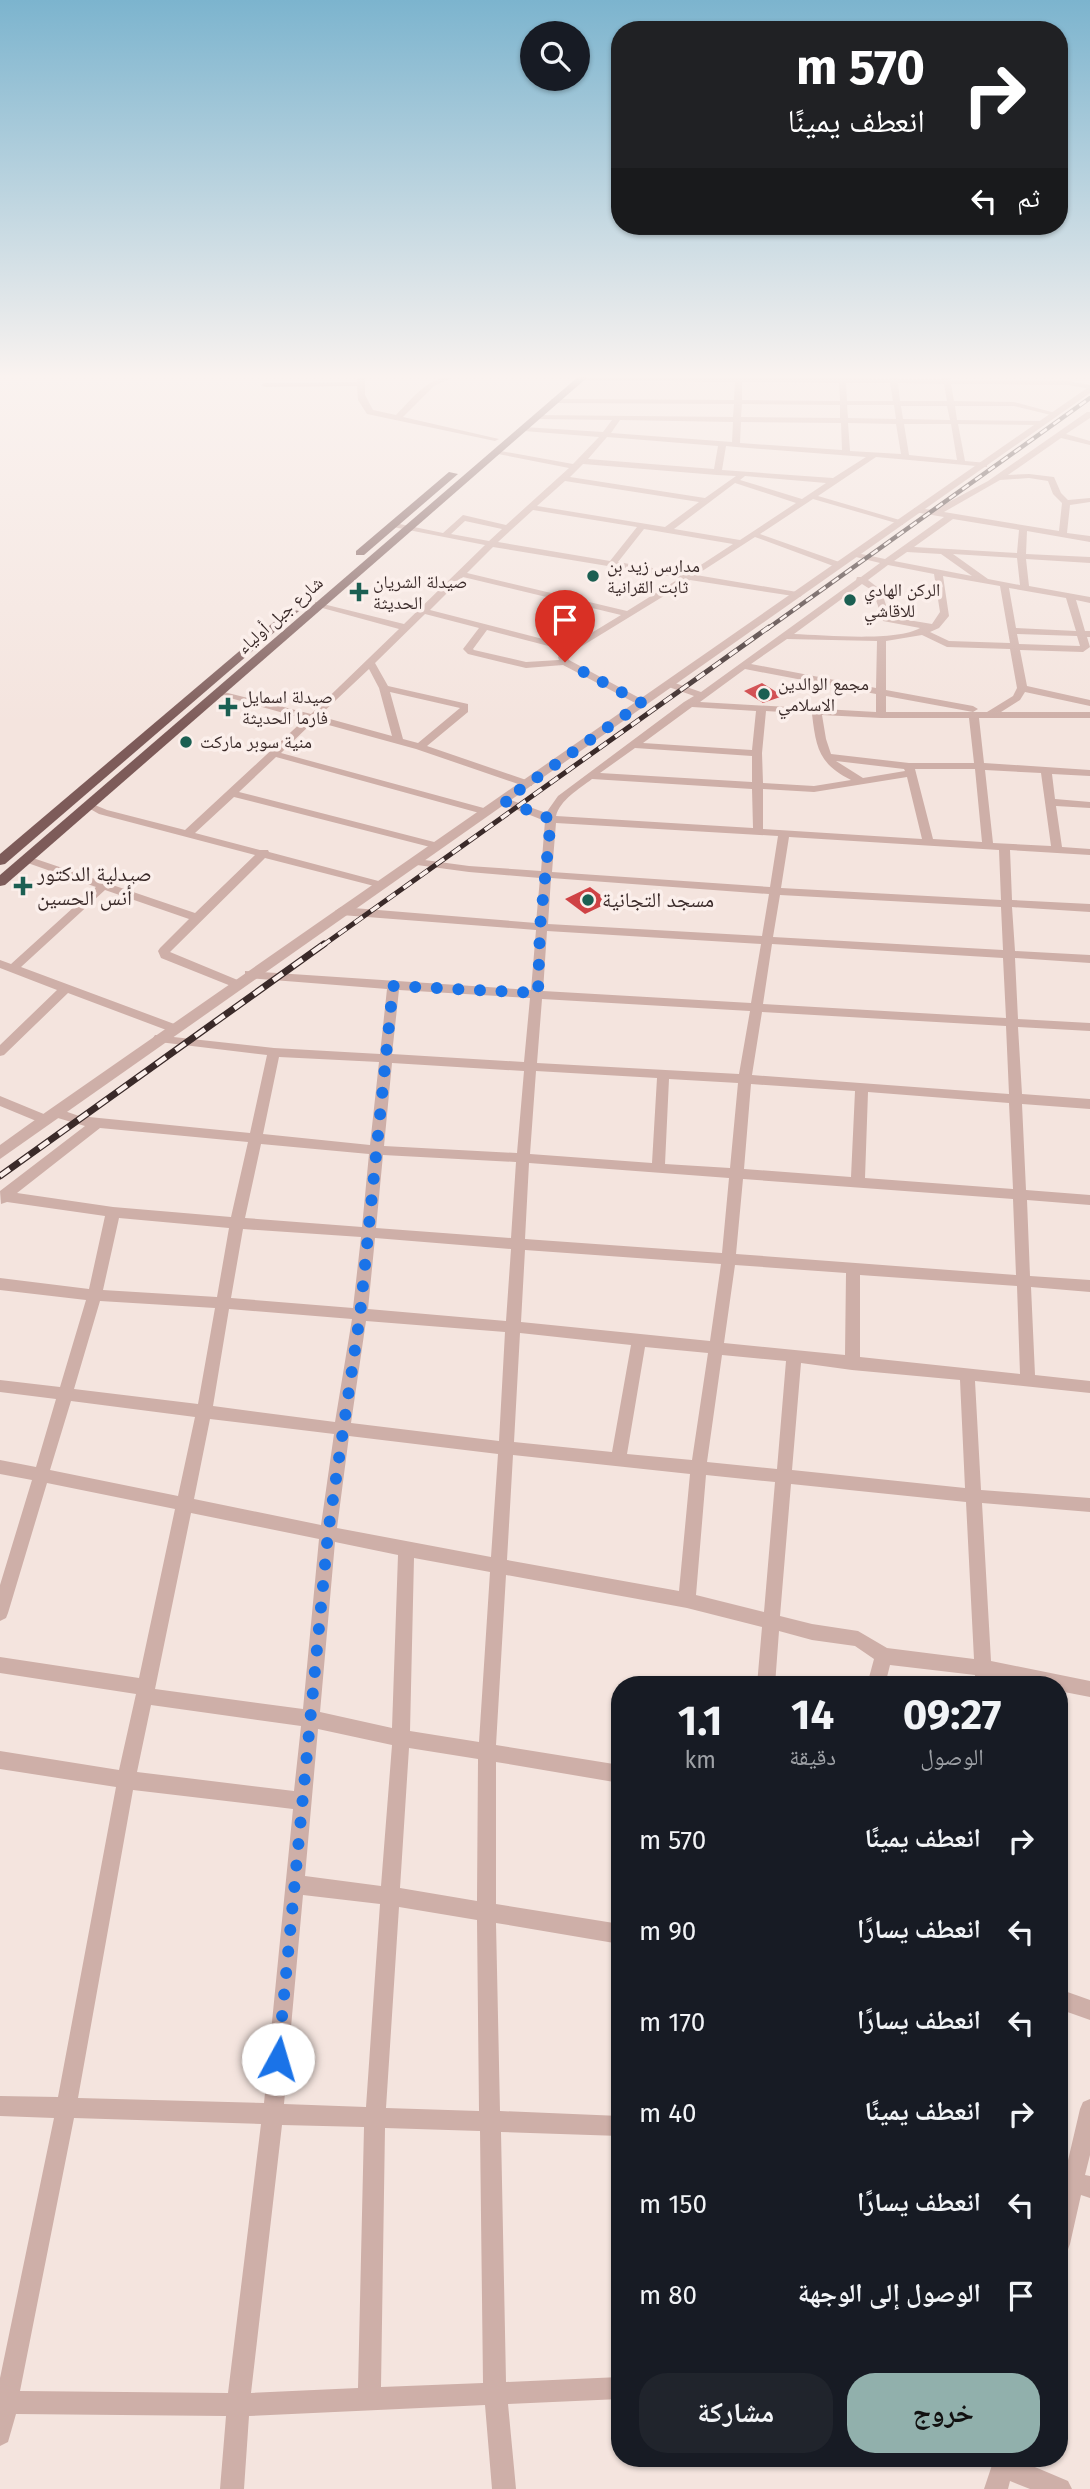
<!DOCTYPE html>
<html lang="ar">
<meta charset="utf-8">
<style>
:root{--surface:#171b24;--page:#20242c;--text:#f1f3f6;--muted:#9ea1a6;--accent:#91b0ac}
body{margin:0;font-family:"Fira Sans","Noto Naskh Arabic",sans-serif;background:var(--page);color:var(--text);direction:rtl;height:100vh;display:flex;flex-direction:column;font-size:26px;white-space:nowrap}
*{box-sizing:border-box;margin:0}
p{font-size:23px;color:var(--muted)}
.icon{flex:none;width:38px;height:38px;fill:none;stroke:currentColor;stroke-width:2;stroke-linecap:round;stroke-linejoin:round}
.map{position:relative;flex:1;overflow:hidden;direction:ltr}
.panel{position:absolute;left:611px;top:1676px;width:457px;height:791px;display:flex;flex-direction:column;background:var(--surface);border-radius:28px;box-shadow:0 2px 5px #0004;direction:rtl}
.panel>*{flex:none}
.top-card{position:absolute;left:611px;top:21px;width:457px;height:214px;border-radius:28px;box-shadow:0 2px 5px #0004;direction:rtl;background:#202124;color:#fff;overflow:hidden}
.tools{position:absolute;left:520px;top:21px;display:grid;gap:14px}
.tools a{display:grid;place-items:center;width:70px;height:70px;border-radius:50%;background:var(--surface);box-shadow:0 2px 5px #0004;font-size:35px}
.pin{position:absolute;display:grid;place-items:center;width:60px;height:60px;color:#fff;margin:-72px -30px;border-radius:50% 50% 50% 0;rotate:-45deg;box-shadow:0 0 7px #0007}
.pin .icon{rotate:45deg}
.me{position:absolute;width:77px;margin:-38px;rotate:6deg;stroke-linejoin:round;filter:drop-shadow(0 0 5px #0008)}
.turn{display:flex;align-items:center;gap:24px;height:147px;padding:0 28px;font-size:32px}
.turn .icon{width:91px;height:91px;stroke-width:2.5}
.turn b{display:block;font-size:49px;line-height:60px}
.then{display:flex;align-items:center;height:66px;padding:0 28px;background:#0003;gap:14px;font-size:26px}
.eta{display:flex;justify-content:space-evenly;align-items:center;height:119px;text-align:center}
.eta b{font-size:42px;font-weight:700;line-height:49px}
.primary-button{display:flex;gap:14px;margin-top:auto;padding:14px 28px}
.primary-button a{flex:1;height:80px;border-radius:28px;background:var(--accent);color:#111;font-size:28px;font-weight:700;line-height:80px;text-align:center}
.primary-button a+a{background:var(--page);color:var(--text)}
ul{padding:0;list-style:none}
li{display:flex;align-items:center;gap:21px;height:91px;padding:0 28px}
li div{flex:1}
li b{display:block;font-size:26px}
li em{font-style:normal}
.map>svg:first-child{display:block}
.building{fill:#cf4245}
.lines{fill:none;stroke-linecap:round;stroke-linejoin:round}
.minor{fill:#ceafa8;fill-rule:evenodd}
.tertiary{fill:#ceafa8;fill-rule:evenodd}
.primary{fill:#7d5b59;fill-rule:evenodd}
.rail-far2-casing{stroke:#3a2a29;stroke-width:4.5}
.rail-far1-casing{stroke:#3a2a29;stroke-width:5}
.rail-casing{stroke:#3a2a29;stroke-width:7}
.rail-far2{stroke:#fbefeb;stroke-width:2.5;stroke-dasharray:8;stroke-linecap:butt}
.rail-far1{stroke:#fbefeb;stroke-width:3.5;stroke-dasharray:10;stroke-linecap:butt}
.rail{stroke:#fbefeb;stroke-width:4.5;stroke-dasharray:12;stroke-linecap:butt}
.route{stroke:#1a73e8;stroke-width:12;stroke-dasharray:0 21.6}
.poi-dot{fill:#1b5f52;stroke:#fbefeb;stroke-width:2.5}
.labels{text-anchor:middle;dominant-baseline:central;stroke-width:7;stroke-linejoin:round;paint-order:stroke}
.far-poi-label{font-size:18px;fill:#3a2a29;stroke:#fbefeb;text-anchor:start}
.far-street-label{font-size:18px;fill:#3a2a29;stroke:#fbefeb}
.poi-label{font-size:21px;fill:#3a2a29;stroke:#fbefeb;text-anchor:start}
</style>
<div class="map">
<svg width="1090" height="2489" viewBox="0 0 1090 2489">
<rect width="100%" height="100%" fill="#f4e4de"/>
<g class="building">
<path d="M762 683 783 696 763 703 744 691Z"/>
<path d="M590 887 610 902 585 914 565 899Z"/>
</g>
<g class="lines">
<g class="minor">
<path d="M357 376H365V395L373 410 396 415C414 397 428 376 456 376L434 386 403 417 499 439 495 441 367 414 358 400 357 386 265 387 261 385 265 383 357 382Z"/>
<path d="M579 376H743L838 378V376H846V378L890 379 889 376H897V379H943L942 376H950V380L1068 381 1090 385V389L1068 385 951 384 954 401 1014 402 1059 414 1055 416 1014 406H955L957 420 1042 421 1046 423 1042 425 958 424 965 461 987 463V467L876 457 818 496 903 521V525L813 499 760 534 842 563V567H836L755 537 696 575 797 592 802 595 800 597 690 580 574 651 568 657 569 660 645 701V705H639L563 665 526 668 468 654 463 649 479 628 425 614 375 663 388 686 468 704V712L427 746 532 782V786H524L416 749 314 721 281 753 491 810 492 812 487 815 483 814 276 757 239 792 442 844 443 846 438 849 234 797 195 833 260 850H268L269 852 386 883 388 885 382 888 265 858 170 952 240 981 242 984 236 988 161 958 158 951 160 948 189 919 105 890 21 967 177 1025 179 1028 177 1031H169L68 993 4 1055 0 1056V1045L57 990 0 968V960L11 964 96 887 22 861V857H30L195 913 255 855 99 814 85 806 90 803 107 810 185 830 305 719 216 694V690L311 714 399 629 315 606V602L404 624 485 545 393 527 390 526V522L443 533 463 515 506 525 569 468 498 454 494 452 495 450 573 464 599 437 524 431 520 429 524 427 603 432 612 420 538 419H535V415L733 417 734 404 551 403V399H554L734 400 735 382 582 380 578 378ZM742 382 839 383 840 401 742 400ZM846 383H890L893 401H847ZM898 383 944 384 947 401H900ZM742 404 840 405V418L741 417ZM847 405H894L896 419 848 418ZM901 406H947L950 420 903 419ZM620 420 733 422 732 442 611 433ZM741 422 841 423 842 450 740 443ZM848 423 896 424 901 454 850 451ZM904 424H951L957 460 909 455ZM607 437 718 446 714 469 588 459ZM726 446 736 447 866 457 833 478 722 470ZM583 464 717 475 736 476 705 498 570 477ZM745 476 826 483 802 499 740 480ZM565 481 699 502 665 527 537 506ZM735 483 796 503 740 540 674 529ZM533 510 637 527 610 561 498 542ZM465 521 502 529 489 541 451 534ZM644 529 733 544 687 574 618 562ZM493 547 680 578 627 611 467 573ZM463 577 621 615 570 646 430 610ZM487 630 564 650 558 657 559 660 526 662 474 650 473 649ZM369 669 379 688 392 736 319 716ZM390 692 460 708 418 743 403 739Z"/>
<path d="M1087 412H1090V418L1066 434 1090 441V445L1061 438 1008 475 1029 474 1054 477 1061 493 1068 500 1090 498V502L1070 505 1067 533 1090 536V542L1027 531 1026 554 1090 557V563L1026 559 1029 586 1090 597V603L1076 600 1085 631H1090V637H1087L1090 647 1083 652 1020 650 1027 686 1090 700V706L1025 692 1020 700 1001 712H1090V718H979L984 763 1090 770V776L1052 774 1055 799 1090 802V808L1056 806 1062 847 1090 849V855L1010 850 1012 900 1090 904V912L1012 907 1015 951 1090 955V963L1015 958 1018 1019 1090 1023V1031L1018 1027 1022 1094 1090 1099V1109L1022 1104 1026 1190 1090 1195V1205L1027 1200 1030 1276 1090 1280V1292L1031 1287 1035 1375 1090 1381V1393L975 1381 981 1490 1090 1498V1512L982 1503 991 1661 1090 1681V1697L1059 1691V1685H1030L992 1678 993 1685H975V1675L890 1665 885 1685H867L874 1659 855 1646 812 1640 779 1631 775 1685H757L762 1627 687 1608 506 1575 496 1745 620 1765V1783L496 1762V1904L620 1924V1944L496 1923 500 2111 620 2116V2136L501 2132 506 2382 620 2377V2399L508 2404 516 2489H492L485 2405 249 2416 244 2489H220L226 2416 16 2414 8 2442 0 2446V2378L54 2118 0 2116V2096L58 2097 116 1787 0 1769V1751L119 1770 136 1694 0 1673V1657L139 1678 175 1509 47 1483 8 1613 6 1618 0 1621V1585L32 1480 0 1474V1460L36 1467 56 1399 0 1392V1380L60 1387 86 1300 0 1290V1278L89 1289 105 1216 7 1202 1 1204 0 1191 85 1126 51 1116 50 1113 56 1108 79 1116 250 1133 267 1055 159 1042 153 1038 155 1035 274 1048 380 1054 387 989 249 978 245 977V971L531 990 536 930 341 915 335 911 341 907 536 923 540 878 469 872 417 865 411 862 417 859 469 866 541 871 545 821 500 803V799H508L546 813 558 796 684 702 694 696 666 686V682H672L701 692 856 580 857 577H861L880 563 852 556V552L885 559 944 517 914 512V508L934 510 988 481ZM1029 478 1048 481 1053 494 1062 503 1059 531 944 512 1000 480ZM953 519 1019 530 1017 553 914 547ZM907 552 941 554 972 576 894 561ZM953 554 1017 558 1020 585 988 579ZM888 565 934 574 940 612 932 624 890 617 881 590 868 580ZM943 576 1000 586 1010 643 949 641 930 632 939 628 949 616ZM862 584 873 591 883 621 920 628C896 642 824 635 794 634ZM1009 588 1066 598 1076 631 1016 628ZM1017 634 1077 636 1080 646 1019 644ZM922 635 947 647 1010 649 1017 688 1013 696 987 712H886V696L973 712 978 709 973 706 886 690V641ZM787 639 877 641 876 688 751 664ZM745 669 876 694V712L700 702ZM692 707 756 711 752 750 643 743ZM766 711 812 714C816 748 819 764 851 780L814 786 763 783 762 753ZM822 715 881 718H969L974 763H909L831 754 826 739ZM635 748 752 756V782L600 773ZM836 761 904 769 905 771 863 778ZM915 769H975L982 842 933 839ZM985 770 1041 773 1051 846 993 843ZM907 777 922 839 763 829V789L814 792ZM592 779 752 789 753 828 556 816C560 800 579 789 592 779ZM556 823 778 836 770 887 552 872ZM789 837 999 850 1001 900 781 888ZM551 878 769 894 762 936 548 924ZM780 895 1001 907 1003 950 773 937ZM547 931 761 944 751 1003 543 991ZM772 944 1003 958 1006 1018 763 1004ZM399 990 530 998 524 1062 392 1054ZM542 999 750 1011 739 1074 537 1063ZM762 1012 1006 1026 1009 1094 752 1075ZM279 1057 379 1062 370 1145 263 1134ZM392 1063 524 1071 517 1153 384 1146ZM536 1071 657 1078 652 1163 530 1154ZM669 1079 738 1083 730 1168 665 1164ZM751 1084 855 1091 851 1177 744 1169ZM868 1092 1009 1103 1013 1189 865 1178ZM100 1128 248 1142 231 1217 113 1207 17 1193ZM261 1144 369 1154 362 1227 245 1218ZM383 1155 516 1162 511 1238 376 1228ZM529 1163 729 1178 722 1253 525 1239ZM743 1179 1013 1199 1016 1275 736 1254ZM119 1218 229 1228 217 1297 103 1290ZM243 1229 361 1237 353 1308 231 1298ZM375 1238 511 1249 506 1321 368 1309ZM525 1250 721 1264 710 1341 521 1322ZM735 1265 846 1273 845 1355 724 1343ZM860 1275 1017 1286 1020 1374 860 1357ZM100 1301 215 1308 198 1404 74 1389ZM229 1309 352 1319 335 1422 213 1406ZM366 1321 505 1332 499 1441 351 1423ZM520 1333 631 1345 612 1452 514 1442ZM645 1347 708 1353 692 1460 627 1454ZM722 1355 786 1361 777 1469 707 1462ZM801 1363 852 1370 960 1380 965 1488 792 1470ZM71 1401 195 1417 178 1496 50 1470ZM210 1419 334 1434 321 1525 194 1499ZM349 1436 498 1454 491 1557 337 1528ZM513 1455 690 1474 679 1591 507 1560ZM706 1475 775 1482 764 1612 696 1595ZM791 1484 966 1502 974 1659 887 1648 858 1631 812 1624 780 1616ZM191 1513 319 1539 303 1709 155 1689ZM335 1542 398 1555 392 1728 320 1712ZM414 1558 490 1572 479 1742 410 1731ZM151 1705 301 1726 294 1791 137 1772ZM318 1729 392 1745 381 1886 305 1876ZM409 1748 478 1759 477 1901 400 1888ZM133 1790 293 1809 264 2103 78 2098ZM303 1895 380 1904 366 2107 284 2104ZM399 1907 477 1920 479 2111 386 2108ZM74 2118 261 2124 228 2393 20 2391ZM282 2125 364 2127 358 2388 251 2393ZM385 2128 480 2131 483 2383 381 2387Z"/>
<path d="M0 1096 51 1117 53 1120 46 1125 0 1106Z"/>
<path d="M1059 1989 1090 2000V2020L1059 2009Z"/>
<path d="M1090 2099V2155L1085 2175 1090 2176V2198L1081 2195 1070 2244 1067 2252 1059 2255V2199L1080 2109 1083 2102Z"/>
<path d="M994 2459H1016L1068 2481 1072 2489H1030L1010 2481 1008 2489H984Z"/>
</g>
<path class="tertiary" d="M1090 386V393L0 1159V1145L46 1112Z"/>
<g class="primary">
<path d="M579 376H589L5 885 0 886V875Z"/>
<path d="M449 472 458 474 364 555H356V551Z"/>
<path d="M289 609 299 611 5 864 0 865V854Z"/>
</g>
<g class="rail-far2-casing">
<path id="rail-far2" d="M767 629 1090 398"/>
</g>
<g class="rail-far1-casing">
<path id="rail-far1" d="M322 946 769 627"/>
</g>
<g class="rail-casing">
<path id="rail" d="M0 1176 324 944"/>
</g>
<use href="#rail-far2" class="rail-far2"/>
<use href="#rail-far1" class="rail-far1"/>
<use href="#rail" class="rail"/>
</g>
<linearGradient id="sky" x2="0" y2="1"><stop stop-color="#7cb4ce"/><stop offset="0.52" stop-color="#faf3f0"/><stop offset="1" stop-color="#faf3f0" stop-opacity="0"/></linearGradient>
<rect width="1090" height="724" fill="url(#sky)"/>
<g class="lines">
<path class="route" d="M278 2059 328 1533 360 1315 393 986 538 993 540 927 551 819 504 801 642 703 565 662"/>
</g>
<g class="poi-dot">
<circle cx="593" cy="576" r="7"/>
<path d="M355.5 581.5h7v7h7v7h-7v7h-7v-7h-7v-7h7z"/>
<circle cx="850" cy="600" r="7"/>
<circle cx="764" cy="694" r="7"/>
<path d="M224.5 696.5h7v7h7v7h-7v7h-7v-7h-7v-7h7z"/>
<circle cx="186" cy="742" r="7"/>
<path d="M19.5 875.5h7v7h7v7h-7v7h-7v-7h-7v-7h7z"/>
<circle cx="588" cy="900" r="7"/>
</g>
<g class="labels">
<g class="far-poi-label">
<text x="607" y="566">مدارس زيد بن<tspan x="607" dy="21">ثابت القرانية</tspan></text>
<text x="373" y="582">صيدلة الشريان<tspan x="373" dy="21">الحديثة</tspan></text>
<text x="864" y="590">الركن الهادي<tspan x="864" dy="21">للاقاشي</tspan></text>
<text x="778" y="684">مجمع الوالدين<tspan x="778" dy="21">الاسلامي</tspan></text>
<text x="242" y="697">صيدلة اسمايل<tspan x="242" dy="21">فارما الحديثة</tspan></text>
<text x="200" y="742">منية سوبر ماركت</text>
</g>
<g class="far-street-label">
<text transform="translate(280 615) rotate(-41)">شارع جبل أولياء</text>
</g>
<g class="poi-label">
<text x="37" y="874">صيدلية الدكتور<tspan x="37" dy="24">أنس الحسين</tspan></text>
<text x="602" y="900">مسجد التجانية</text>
</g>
</g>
</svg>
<div class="tools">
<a><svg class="icon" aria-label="search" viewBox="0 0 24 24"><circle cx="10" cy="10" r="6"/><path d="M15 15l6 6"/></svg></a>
</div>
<div class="pin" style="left:565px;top:662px;background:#d93025"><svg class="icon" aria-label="arrive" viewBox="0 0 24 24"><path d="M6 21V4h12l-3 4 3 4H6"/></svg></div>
<svg class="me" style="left:278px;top:2059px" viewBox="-20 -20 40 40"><circle r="19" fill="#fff"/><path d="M0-13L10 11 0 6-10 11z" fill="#1a73e8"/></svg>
<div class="top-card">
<div class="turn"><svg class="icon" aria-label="right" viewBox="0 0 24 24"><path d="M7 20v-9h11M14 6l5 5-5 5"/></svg><div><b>570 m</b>انعطف يمينًا</div></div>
<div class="then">ثم<svg class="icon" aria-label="left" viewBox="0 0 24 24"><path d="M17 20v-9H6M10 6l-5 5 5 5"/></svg></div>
</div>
<section class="panel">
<div class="eta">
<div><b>09:27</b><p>الوصول</p></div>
<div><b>14</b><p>دقيقة</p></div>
<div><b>1.1</b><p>km</p></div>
</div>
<ul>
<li><svg class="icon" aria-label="right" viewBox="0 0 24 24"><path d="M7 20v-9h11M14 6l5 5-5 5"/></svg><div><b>انعطف يمينًا</b></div><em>570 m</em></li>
<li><svg class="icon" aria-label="left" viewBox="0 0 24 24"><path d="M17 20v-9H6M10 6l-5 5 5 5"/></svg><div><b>انعطف يسارًا</b></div><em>90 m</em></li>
<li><svg class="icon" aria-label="left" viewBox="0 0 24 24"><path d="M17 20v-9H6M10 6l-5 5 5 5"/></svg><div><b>انعطف يسارًا</b></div><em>170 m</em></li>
<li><svg class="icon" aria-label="right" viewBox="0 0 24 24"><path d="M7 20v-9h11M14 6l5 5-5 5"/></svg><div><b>انعطف يمينًا</b></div><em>40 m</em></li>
<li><svg class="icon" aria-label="left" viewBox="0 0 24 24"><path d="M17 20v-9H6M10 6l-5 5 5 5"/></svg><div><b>انعطف يسارًا</b></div><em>150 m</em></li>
<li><svg class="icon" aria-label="arrive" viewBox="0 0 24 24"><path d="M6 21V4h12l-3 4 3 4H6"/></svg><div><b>الوصول إلى الوجهة</b></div><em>80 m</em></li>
</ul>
<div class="primary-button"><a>خروج</a><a>مشاركة</a></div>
</section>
</div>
